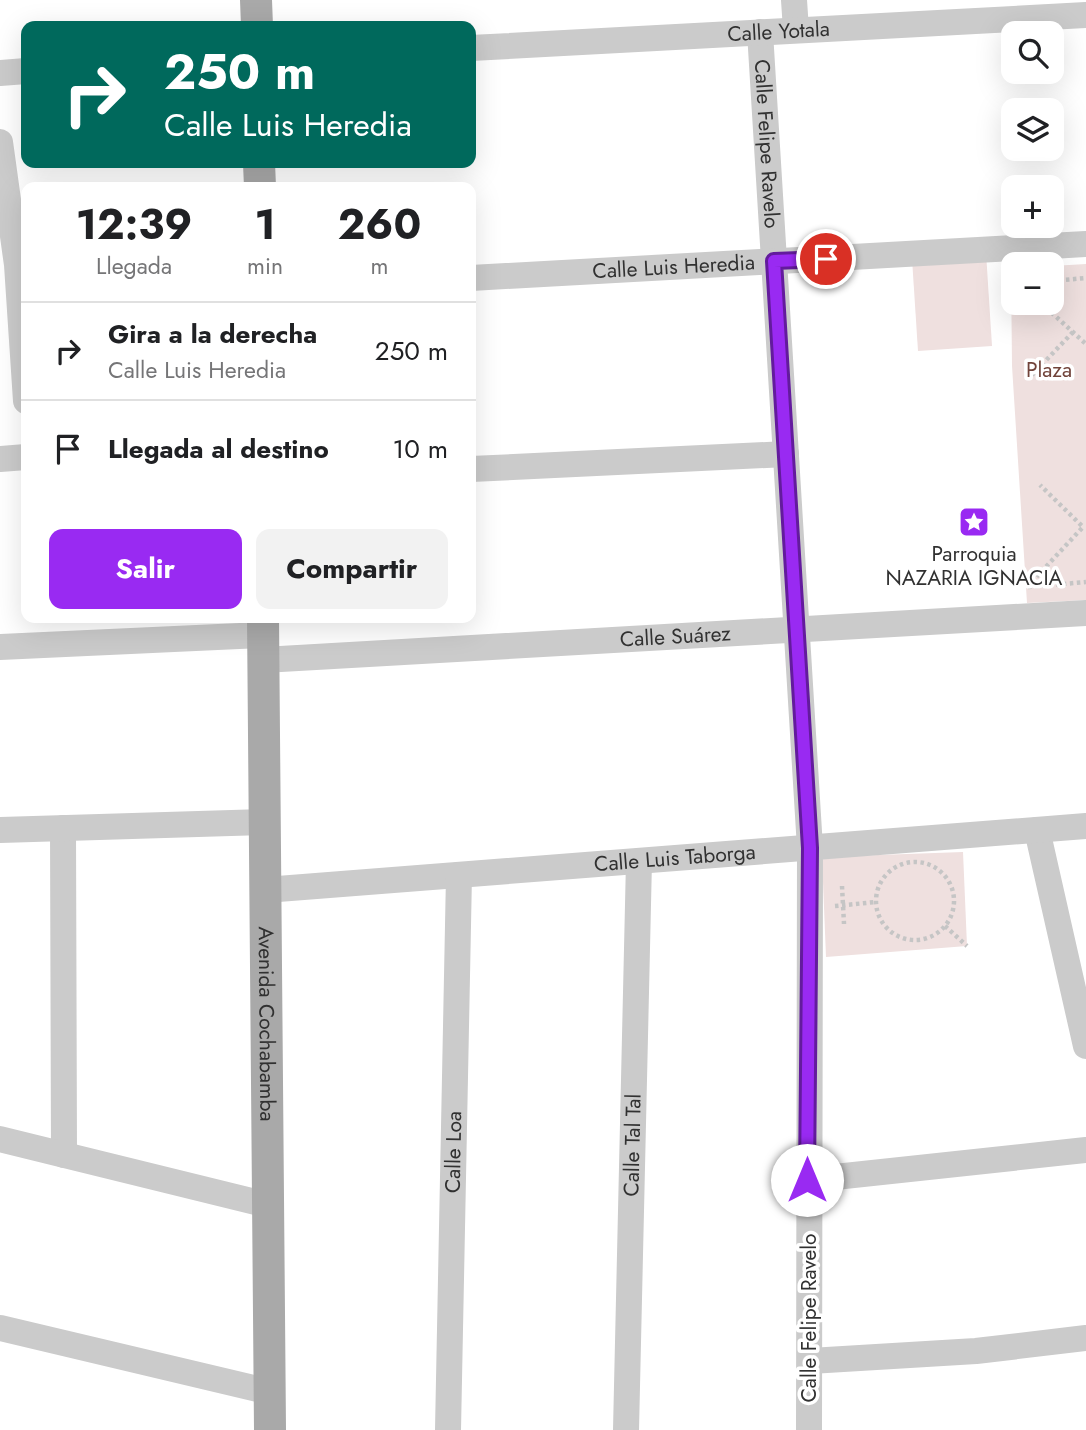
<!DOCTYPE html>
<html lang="es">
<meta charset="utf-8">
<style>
:root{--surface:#fff;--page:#f2f2f2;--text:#202124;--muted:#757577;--line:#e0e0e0;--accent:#992af2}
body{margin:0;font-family:Jost,sans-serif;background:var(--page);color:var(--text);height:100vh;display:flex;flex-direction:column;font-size:26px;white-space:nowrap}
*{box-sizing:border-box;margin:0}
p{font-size:23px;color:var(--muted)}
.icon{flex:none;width:38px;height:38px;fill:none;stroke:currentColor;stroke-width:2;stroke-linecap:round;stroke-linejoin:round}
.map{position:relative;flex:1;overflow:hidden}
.drawer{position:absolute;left:21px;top:182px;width:455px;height:441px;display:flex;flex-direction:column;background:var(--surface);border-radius:14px;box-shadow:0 7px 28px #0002}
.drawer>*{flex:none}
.hud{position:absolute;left:21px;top:21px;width:455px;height:147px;border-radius:14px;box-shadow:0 7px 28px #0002;background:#00695c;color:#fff;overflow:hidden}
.tools{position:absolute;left:1001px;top:21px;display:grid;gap:14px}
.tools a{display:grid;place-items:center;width:63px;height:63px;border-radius:14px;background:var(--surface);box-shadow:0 7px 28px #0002;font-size:35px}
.pin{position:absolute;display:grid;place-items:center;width:60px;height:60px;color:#fff;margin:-30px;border:4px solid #fff;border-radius:50%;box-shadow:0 2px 7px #0007}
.me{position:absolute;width:77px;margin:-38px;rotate:0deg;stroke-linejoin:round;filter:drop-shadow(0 0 5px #0008)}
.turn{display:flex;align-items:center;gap:24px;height:147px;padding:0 28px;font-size:32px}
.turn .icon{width:91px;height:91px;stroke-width:2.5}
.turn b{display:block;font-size:49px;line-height:60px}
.eta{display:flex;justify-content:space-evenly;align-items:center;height:119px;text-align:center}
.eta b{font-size:42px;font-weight:700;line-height:49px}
.action{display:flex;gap:14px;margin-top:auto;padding:14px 28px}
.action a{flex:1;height:80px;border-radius:14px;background:var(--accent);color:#fff;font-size:28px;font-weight:700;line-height:80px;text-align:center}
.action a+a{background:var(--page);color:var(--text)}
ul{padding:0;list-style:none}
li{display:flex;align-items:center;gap:21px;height:98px;padding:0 28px;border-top:2px solid var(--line)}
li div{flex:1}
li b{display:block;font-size:26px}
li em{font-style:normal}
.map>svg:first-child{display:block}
.green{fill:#efe0df}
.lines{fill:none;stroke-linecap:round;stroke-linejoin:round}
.path{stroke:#c5c5c5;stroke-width:4.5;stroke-dasharray:3.5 3.5;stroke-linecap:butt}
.minor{stroke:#cbcbcb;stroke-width:26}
.major{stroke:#a9a9a9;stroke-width:32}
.route-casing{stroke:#631b9d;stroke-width:18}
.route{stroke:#992af2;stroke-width:12}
.labels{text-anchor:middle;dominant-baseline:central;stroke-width:7;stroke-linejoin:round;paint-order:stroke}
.street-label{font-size:21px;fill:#313131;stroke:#fff}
.park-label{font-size:21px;fill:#71433a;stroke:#fff}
.poi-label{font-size:21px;fill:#313131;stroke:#fff}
</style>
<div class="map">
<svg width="1086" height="1430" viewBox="0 0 1086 1430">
<rect width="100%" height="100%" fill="#fff"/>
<g class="green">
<path d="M985 237 992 346 918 351 911 243Z"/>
<path d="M1086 264V600L1027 603 1012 366 1011 268 1013 303H1052V266Z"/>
<path d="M963 852 967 946 826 957 822 857Z"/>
</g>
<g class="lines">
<g class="path">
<path d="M1052 281 1086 278"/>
<path d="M1041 303 1086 344"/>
<path d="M1032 375 1073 332"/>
<path d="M1027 587 1083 527 1040 485"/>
<path d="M1028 587 1086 582"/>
<circle cx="915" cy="901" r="39"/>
<path d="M842 886 844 924"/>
<path d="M835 906 876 902"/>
<path d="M945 926 967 946"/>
</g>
<g class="minor">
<path d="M794 0 796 30"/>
<path id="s1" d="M760 32 810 848 809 1430"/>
<path id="s2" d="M471 48 1086 15"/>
<path d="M0 73 26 71"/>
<path d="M0 142 17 265 26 401"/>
<path id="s3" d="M471 278 1086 244"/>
<path d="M0 459 26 457"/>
<path d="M471 469 786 454"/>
<path d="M0 647 263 635"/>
<path id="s4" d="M263 660 1086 613"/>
<path d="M63 828 64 1155"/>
<path d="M0 830 265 822"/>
<path d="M1037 830 1086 1046"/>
<path id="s5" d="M265 890 1086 826"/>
<path d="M0 1139 268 1205"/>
<path d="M807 1180 1086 1150"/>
<path d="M0 1328 270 1392"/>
<path d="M810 1361 976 1351 1086 1338"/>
<path id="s6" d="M448 1430 459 875"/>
<path id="s7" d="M626 1430 639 861"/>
</g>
<g class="major">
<path d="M256 0 257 26"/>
<path d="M259 163 260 187"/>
<path id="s8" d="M263 618 270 1430"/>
</g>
</g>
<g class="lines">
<g class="route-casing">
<path id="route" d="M807 1180 810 848 774 261 826 259"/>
</g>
<use href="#route" class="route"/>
</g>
<defs>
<g id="sight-square" transform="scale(1.575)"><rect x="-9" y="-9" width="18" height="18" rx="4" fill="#992af2" stroke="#fff"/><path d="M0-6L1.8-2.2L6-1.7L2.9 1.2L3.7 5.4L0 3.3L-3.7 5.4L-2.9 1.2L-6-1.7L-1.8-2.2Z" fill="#fff"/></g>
</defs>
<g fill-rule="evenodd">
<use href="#sight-square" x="974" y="522"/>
</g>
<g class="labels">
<g class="street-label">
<text stroke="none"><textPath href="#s2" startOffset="308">Calle Yotala</textPath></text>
<text stroke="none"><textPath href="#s1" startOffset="112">Calle Felipe Ravelo</textPath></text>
<text stroke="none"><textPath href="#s3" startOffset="203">Calle Luis Heredia</textPath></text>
<text stroke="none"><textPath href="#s4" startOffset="413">Calle Suárez</textPath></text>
<text stroke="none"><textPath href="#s5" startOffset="411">Calle Luis Taborga</textPath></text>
<text stroke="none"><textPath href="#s8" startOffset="406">Avenida Cochabamba</textPath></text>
<text stroke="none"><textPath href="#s7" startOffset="285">Calle Tal Tal</textPath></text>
<text stroke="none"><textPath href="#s6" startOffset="278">Calle Loa</textPath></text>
<text transform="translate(809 1318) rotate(-90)">Calle Felipe Ravelo</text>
</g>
<g class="park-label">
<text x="1049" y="370">Plaza</text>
</g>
<g class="poi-label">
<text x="974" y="554">Parroquia<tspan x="974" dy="24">NAZARIA IGNACIA</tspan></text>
</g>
</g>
</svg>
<div class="tools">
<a><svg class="icon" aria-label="search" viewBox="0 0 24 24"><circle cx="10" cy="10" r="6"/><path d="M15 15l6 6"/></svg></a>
<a><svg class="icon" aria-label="layers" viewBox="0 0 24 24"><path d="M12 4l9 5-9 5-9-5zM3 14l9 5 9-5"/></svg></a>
<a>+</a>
<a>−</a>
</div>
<div class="pin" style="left:826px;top:259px;background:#d93025"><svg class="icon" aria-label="arrive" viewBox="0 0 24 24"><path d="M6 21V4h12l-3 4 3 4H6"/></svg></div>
<svg class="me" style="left:807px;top:1180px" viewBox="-20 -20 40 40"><circle r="19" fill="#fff"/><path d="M0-13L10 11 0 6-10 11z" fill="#992af2"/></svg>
<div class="hud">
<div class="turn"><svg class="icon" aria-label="right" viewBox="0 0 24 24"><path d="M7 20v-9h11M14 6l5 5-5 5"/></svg><div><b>250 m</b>Calle Luis Heredia</div></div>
</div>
<section class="drawer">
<div class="eta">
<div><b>12:39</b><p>Llegada</p></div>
<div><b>1</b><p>min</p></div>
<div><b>260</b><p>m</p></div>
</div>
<ul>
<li><svg class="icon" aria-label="right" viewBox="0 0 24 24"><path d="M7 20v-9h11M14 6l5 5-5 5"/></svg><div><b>Gira a la derecha</b><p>Calle Luis Heredia</p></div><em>250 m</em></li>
<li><svg class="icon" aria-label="arrive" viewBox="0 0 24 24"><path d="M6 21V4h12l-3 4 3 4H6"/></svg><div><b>Llegada al destino</b></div><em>10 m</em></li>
</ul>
<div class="action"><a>Salir</a><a>Compartir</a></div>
</section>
</div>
